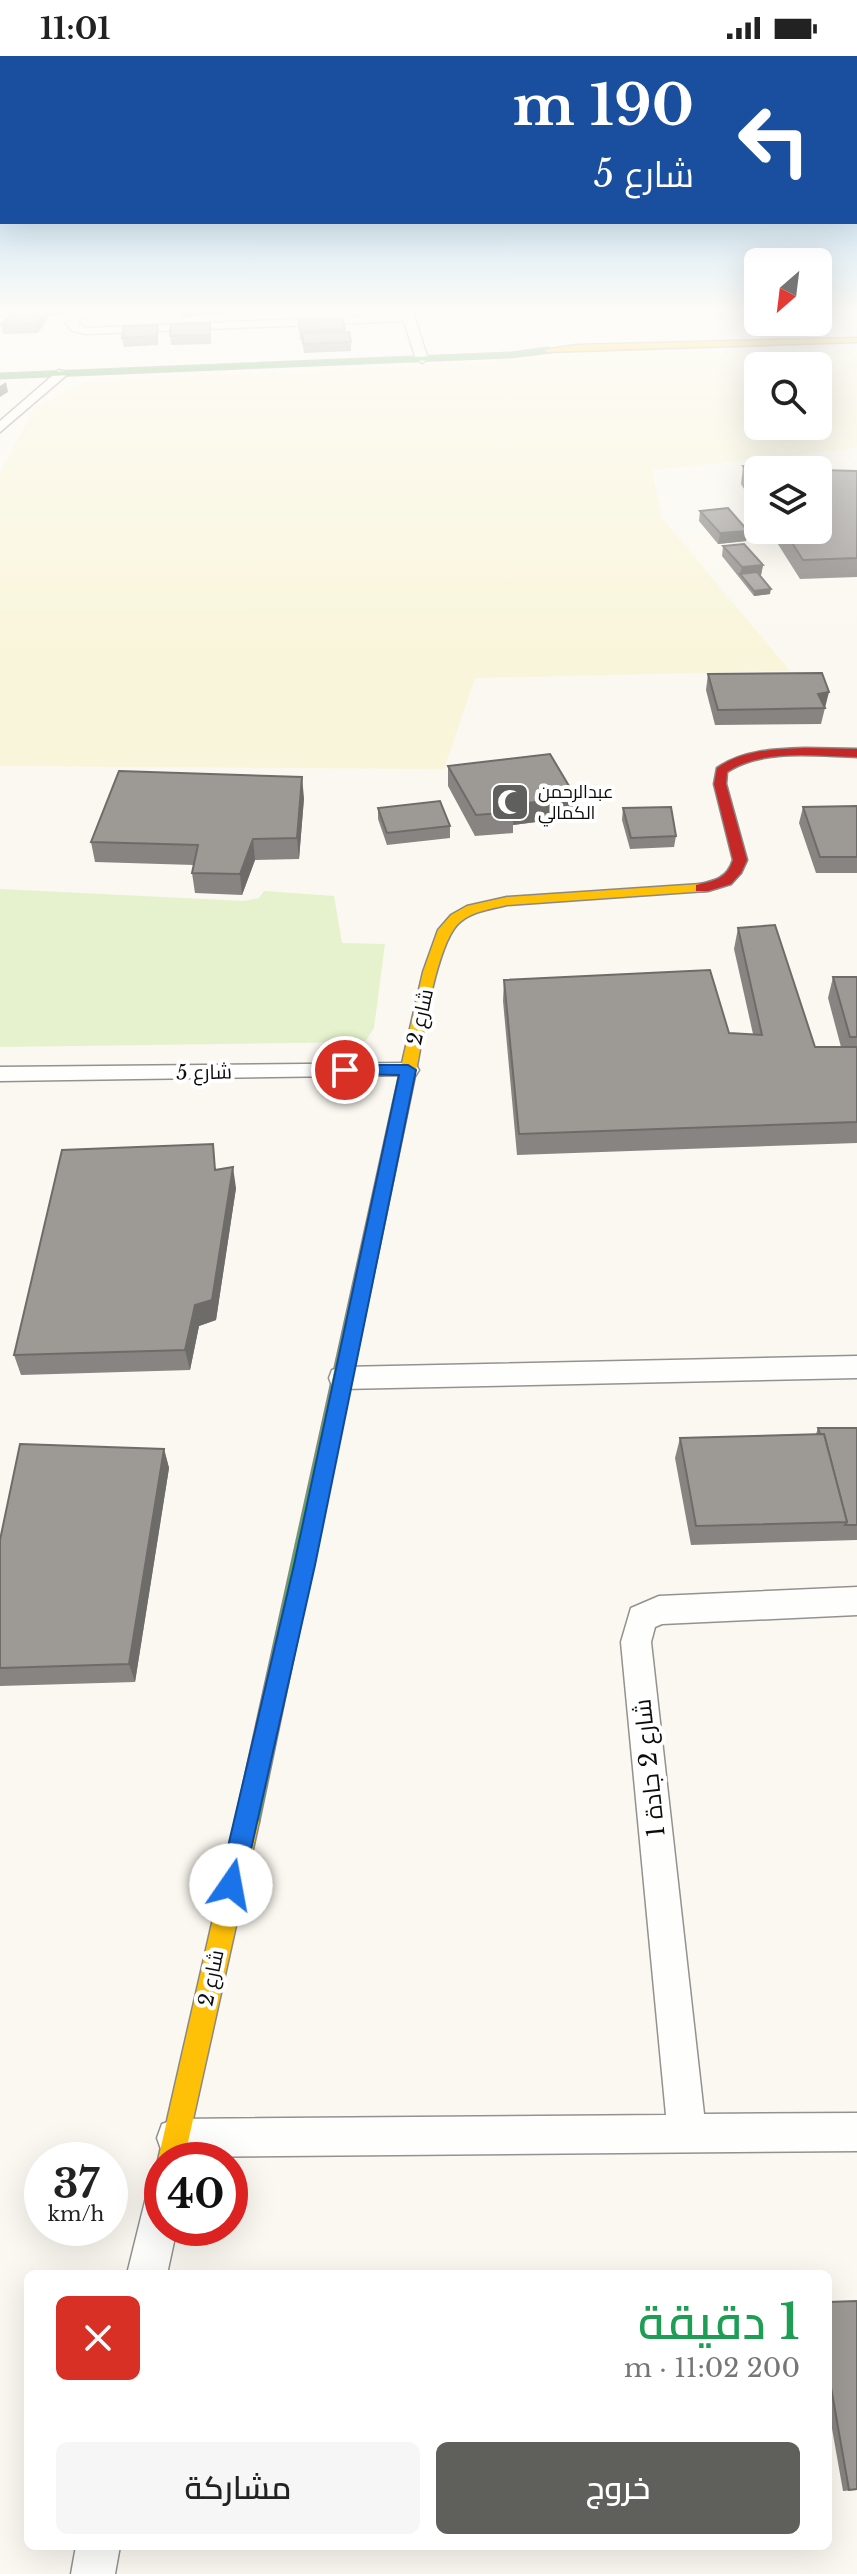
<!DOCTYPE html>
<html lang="ar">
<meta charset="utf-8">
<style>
:root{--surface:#fff;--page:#f6f6f6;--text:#222;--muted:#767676;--accent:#5f5f5c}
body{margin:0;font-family:"Libre Baskerville",Cairo,serif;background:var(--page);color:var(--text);direction:rtl;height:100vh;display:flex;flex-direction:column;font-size:30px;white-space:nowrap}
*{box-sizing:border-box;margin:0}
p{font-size:26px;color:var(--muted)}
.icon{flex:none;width:44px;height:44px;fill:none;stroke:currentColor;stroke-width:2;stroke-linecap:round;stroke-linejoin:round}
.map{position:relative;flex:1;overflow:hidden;direction:ltr}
.drawer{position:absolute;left:24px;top:2214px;width:808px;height:280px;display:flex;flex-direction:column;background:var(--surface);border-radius:12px;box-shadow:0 8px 32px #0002;direction:rtl}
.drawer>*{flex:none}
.top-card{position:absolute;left:0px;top:0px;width:858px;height:168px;box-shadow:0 8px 32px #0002;direction:rtl;background:#1a4fa0;color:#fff;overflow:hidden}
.needle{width:52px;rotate:208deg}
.buttons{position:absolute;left:744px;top:192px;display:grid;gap:16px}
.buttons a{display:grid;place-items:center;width:88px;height:88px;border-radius:12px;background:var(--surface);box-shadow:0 8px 32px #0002;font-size:40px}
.speed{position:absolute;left:24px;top:2086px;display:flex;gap:16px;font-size:40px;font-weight:700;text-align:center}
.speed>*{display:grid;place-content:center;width:104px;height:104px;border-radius:50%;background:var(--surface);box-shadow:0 8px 32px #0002;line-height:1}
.speed small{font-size:20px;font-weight:400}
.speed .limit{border:12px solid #d22;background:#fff;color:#111}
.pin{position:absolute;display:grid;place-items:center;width:68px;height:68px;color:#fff;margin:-34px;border:4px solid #fff;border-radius:50%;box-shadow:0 2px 8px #0007}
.me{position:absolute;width:88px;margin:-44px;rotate:12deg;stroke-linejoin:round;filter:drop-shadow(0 0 6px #0008)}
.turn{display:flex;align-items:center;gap:28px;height:168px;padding:0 32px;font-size:36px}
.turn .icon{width:104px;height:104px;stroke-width:2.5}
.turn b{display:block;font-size:56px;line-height:68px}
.round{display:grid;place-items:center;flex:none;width:84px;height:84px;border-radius:12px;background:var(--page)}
.summary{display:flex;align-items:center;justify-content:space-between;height:136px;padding:0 32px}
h1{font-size:48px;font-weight:600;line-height:60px;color:#1e9e55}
.button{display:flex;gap:16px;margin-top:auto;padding:16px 32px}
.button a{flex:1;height:92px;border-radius:12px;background:var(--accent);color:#fff;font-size:32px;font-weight:600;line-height:92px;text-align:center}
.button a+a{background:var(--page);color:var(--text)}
.status{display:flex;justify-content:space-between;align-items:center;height:56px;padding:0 40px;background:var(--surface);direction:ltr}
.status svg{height:22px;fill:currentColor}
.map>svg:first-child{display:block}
.farmland{fill:#f9f5da;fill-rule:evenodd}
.green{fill:#e5f2cd}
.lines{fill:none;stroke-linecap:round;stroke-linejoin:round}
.street-casing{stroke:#93928f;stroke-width:3}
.fast-casing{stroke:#8a8985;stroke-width:3}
.slow-casing{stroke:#8a8985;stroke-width:3}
.jam-casing{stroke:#8a8985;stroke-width:3}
.street{fill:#fefefd;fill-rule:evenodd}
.fast{fill:#4caf50;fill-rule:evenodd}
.slow{fill:#ffc107;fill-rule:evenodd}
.jam{fill:#c62828;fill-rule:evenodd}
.wall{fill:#878481}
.shaded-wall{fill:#6e6c69}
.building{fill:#9d9a96;stroke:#6e6c69;stroke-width:2}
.route{fill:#1a73e8;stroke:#114b97;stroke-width:2}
.labels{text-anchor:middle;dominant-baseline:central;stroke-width:8;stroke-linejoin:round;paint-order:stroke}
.far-poi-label{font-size:18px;fill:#0c0c0c;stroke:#fff;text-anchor:start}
.street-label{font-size:20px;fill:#0c0c0c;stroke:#fff}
.near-street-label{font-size:24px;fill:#0c0c0c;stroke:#fff}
</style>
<div class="status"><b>11:01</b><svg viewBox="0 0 49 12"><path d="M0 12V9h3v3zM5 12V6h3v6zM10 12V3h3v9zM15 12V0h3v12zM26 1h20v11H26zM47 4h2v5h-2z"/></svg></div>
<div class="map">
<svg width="857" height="2518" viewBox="0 0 857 2518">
<rect width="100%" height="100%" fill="#faf8f0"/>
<path class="farmland" d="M857 294V392L652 414 662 462 790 615 475 622 444 713 0 710V418L35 351 91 324 406 310 598 297ZM758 310H818V370H758Z"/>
<path class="green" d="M0 833 244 845 259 842 264 835 334 840 342 887 385 888 374 972 365 986 0 991Z"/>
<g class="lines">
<g class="street-casing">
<g id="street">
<path d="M78 254H90L78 267 86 272 402 259 401 254H412L428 303 422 307 416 303 404 265 86 278 72 275 66 267Z"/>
<path d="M59 314 69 317 0 376V365Z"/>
<path d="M408 1007 416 1009 419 1014 416 1019 0 1025V1011Z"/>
<path d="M857 1300V1322L342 1333 332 1330 329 1322 332 1314 342 1311Z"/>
<path d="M857 1531V1559L662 1568 655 1571 651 1586 704 2058 857 2057V2095L176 2101 162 2096 157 2082 162 2068 176 2063 666 2059 621 1586 631 1552 659 1540Z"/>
<path d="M162 2127V2172H177L167 2218H127L148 2133Z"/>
<path d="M76 2490H120L115 2518H71Z"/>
</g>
</g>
<g class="fast-casing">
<g id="fast">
<path d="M548 292 551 296 511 301 0 322V318L511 297Z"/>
<path d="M407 1015 415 1020 259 1766 255 1774 247 1778 239 1774 235 1766 399 1020Z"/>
</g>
</g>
<g class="slow-casing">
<g id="slow">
<path d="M857 282V286L548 296 544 294 576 289Z"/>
<path d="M701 828 706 829V835L507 849C491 853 473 855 460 866 436 885 422 987 415 1020L407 1025 402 1024 399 1020 423 916 438 874 451 859 467 850 507 841Z"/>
<path d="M247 1754 255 1758 259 1766 184 2104H162V2114L158 2104 235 1766 239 1758Z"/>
</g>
</g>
<g class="jam-casing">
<path id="jam" d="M805 692 857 693V701C815 700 764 692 727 716L726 728 747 804 741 817 731 828 708 835H696V829C714 825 727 823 733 804L714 728 717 712C743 694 774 693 805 692Z"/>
</g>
<use href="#street" class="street"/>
<use href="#fast" class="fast"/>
<use href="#slow" class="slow"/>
<use href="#jam" class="jam"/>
</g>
<g class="wall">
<path d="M17 254H65L62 260H47V263L38 277 3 278 1 269Z"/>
<path d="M124 254H157L124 256Z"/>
<path d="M180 254H222V259L181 261Z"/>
<path d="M329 254H395V256L330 258Z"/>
<path d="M343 262 345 276 351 286V295L304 297 302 284H300L299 264Z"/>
<path d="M158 269V289L124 291 122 282Z"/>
<path d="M211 276V288L171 289 170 280Z"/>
<path d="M743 410 857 415V521L800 523 769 474H818L758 414V456L741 428Z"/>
<path d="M700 455 748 475 746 485 718 488 699 465Z"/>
<path d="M723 490 763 509 761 519H759L770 538 754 540 722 500Z"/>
<path d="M708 618 825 652 821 668 715 669 706 634Z"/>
<path d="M448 710 575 740 574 761 513 769V777L475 780 448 730Z"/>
<path d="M304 742 299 803 255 804 242 839 195 837 192 817 194 809 95 806 91 786Z"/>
<path d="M857 750V817H816L799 767 803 751Z"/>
<path d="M378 752 450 770V782L387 789 378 763Z"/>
<path d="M623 752 676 780 674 791 630 793 622 764Z"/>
<path d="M738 872 815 991H841L828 942 833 921H857V1087L517 1099 503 945 504 924 729 977 753 978 734 893Z"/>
<path d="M217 1114 236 1132 216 1264 199 1270 190 1314 21 1319 14 1299Z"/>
<path d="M818 1372H857V1484L691 1489 675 1402 680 1382 816 1378Z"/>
<path d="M164 1393 169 1412 135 1626 0 1630V1484Z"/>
<path d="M828 2246 857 2434 843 2435 828 2350Z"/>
</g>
<g class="shaded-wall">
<path d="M46 254 47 263 38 277 36 268Z"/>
<path d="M6 326 8 336 0 341V330Z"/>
<path d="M748 475 746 485 718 488 720 477Z"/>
<path d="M763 509 761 519 743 521 740 518 742 511Z"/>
<path d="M771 533 770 538 754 540V535Z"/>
<path d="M829 636 825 652H815L818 638Z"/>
<path d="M302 721 304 742 299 803 297 782Z"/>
<path d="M575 740 574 761 513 769 514 749Z"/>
<path d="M253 783 255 804 242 839 240 818Z"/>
<path d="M233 1111 236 1132 216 1264 199 1270 190 1314 185 1294 195 1249Z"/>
<path d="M164 1393 169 1412 135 1626 129 1608Z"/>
</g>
<g class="building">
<path d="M46 254 36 268 1 269 14 255Z"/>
<path d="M343 262 345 273 300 275 299 264Z"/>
<path d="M210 267V279L170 280 171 268Z"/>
<path d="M158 269 157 280 122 282 124 270Z"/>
<path d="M349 276 351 286 303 288 302 277Z"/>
<path d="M810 403 819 414 857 415V502L803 504 784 474H818V414H758V433L743 410Z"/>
<path d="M728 452 748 475 720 477 700 455Z"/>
<path d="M744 488 763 509 742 511 723 490Z"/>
<path d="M757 516 771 533 754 535 740 518Z"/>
<path d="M822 617 829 636 818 638 825 652 718 654 708 618Z"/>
<path d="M550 698 575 740 514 749V756L476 759 448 710Z"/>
<path d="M119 715 302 721 297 782 253 783 240 818 192 817 198 789 91 786Z"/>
<path d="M440 745 450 770 387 777 378 752Z"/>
<path d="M857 750V801H820L803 751Z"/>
<path d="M671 751 676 780 631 782 623 752Z"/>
<path d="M775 869 815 991H857V1066L519 1078 504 924 710 914 729 977 762 979 738 872Z"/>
<path d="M833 921H857V981H850Z"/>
<path d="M213 1088 215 1114 233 1111 212 1244 195 1249 185 1294 14 1299 62 1094Z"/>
<path d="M818 1372H857V1469H845L847 1466 824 1378H820Z"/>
<path d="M824 1378 847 1466 696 1470 680 1382Z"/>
<path d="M20 1388 164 1393 129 1608 0 1612V1484Z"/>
<path d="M857 2245V2433L849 2434 828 2314V2246Z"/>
</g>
<linearGradient id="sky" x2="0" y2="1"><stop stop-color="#98c9ef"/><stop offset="0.42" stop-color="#fdfcf8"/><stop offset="1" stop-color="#fdfcf8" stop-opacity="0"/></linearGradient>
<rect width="857" height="607" fill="url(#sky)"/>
<path class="route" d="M345 1009H408L416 1014 315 1509 243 1829 240 1837 231 1841 223 1837 219 1829 294 1509 399 1019 340 1018V1011Z"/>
<defs>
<g id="mosque-square" transform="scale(2)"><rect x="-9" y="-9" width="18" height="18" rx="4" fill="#5f5f5c" stroke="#fff"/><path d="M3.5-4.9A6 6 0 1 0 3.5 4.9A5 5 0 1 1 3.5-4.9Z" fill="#fff"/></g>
</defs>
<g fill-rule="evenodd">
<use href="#mosque-square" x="510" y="746"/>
</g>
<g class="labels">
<g class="far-poi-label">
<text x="538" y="736">عبدالرحمن<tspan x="538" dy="21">الكمالي</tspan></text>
</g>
<g class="street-label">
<text transform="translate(420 961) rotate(-77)">شارع 2</text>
<text transform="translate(204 1016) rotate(-1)">شارع 5</text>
<text transform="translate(211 1922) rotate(-78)">شارع 2</text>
</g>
<g class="near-street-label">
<text transform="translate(649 1712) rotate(-96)">شارع 2 جادة 1</text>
</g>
</g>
</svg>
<div class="buttons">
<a><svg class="needle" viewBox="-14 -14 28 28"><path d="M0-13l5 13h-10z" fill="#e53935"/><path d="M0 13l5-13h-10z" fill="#767676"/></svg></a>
<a><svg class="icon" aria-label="search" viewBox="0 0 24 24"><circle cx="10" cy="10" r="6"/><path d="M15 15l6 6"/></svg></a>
<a><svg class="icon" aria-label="layers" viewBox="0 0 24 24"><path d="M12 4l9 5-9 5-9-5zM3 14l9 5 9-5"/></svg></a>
</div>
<div class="speed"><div>37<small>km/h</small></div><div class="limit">40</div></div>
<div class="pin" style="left:345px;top:1014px;background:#d93025"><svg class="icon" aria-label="arrive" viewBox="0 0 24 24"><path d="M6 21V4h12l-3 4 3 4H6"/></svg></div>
<svg class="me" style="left:231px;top:1829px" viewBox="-20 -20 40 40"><circle r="19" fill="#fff"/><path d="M0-13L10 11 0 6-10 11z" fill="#1a73e8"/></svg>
<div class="top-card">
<div class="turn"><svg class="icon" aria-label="left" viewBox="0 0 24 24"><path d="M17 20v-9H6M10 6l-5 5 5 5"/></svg><div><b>190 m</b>شارع 5</div></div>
</div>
<section class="drawer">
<div class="summary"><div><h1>1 دقيقة</h1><p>200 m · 11:02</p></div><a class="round" style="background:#d93025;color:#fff"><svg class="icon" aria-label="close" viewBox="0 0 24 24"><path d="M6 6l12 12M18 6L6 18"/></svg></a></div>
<div class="button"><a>خروج</a><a>مشاركة</a></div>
</section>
</div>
